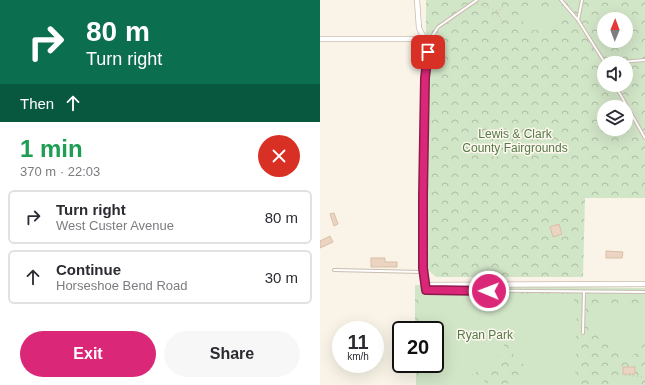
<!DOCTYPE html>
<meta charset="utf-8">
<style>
:root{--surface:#fff;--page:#f7f7f7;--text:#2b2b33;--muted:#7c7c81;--line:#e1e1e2;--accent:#db2777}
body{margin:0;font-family:Helvetica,sans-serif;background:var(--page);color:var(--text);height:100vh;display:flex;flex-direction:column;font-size:15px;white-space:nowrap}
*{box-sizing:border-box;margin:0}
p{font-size:13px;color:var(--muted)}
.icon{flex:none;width:22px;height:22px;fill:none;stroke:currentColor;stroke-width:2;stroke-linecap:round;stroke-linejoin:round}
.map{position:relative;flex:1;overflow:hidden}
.details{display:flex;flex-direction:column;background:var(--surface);width:320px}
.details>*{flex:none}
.hud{background:#0b6e4f;color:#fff;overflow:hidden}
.needle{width:26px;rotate:1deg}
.buttons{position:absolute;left:277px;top:12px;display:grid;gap:8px}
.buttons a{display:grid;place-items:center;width:36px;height:36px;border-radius:50%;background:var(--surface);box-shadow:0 4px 16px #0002;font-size:20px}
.speed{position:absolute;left:12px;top:321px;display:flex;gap:8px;font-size:20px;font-weight:700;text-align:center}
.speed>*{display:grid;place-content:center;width:52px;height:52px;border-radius:50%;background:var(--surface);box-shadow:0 4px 16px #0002;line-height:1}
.speed small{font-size:10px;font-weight:400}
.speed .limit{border:2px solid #111;border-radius:6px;background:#fff;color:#111}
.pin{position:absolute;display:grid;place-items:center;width:34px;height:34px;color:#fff;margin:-17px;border-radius:8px;box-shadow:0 2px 6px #0006}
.me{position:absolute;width:44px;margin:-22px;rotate:271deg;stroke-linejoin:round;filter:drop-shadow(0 0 3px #0008)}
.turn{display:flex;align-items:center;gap:14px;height:84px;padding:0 20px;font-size:18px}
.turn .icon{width:52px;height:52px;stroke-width:2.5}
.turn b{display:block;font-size:28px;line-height:34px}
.then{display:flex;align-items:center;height:38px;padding:0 20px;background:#0003;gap:8px;font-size:15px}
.round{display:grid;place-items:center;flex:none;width:42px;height:42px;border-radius:21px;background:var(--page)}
.head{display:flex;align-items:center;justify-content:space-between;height:68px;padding:0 20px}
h1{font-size:24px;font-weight:700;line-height:30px;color:#1e9e55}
.primary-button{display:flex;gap:8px;margin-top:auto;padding:8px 20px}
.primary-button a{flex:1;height:46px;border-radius:24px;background:var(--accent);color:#fff;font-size:16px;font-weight:700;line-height:46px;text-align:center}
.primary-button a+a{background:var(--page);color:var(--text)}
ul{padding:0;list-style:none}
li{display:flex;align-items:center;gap:12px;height:54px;margin:0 8px 6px;padding:0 12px;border:2px solid var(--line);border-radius:6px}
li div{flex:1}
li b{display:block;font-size:15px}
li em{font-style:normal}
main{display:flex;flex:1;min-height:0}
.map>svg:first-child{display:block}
.park{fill:url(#park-crowns);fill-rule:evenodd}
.garden{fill:#d1e5c7}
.building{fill:#ebd5c2;stroke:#dbbea5}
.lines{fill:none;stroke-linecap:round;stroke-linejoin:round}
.service-casing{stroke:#cabcaf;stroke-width:4}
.minor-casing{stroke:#cabcaf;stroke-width:6}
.path{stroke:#d0b9a6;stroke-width:1;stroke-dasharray:1 3;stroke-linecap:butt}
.service{stroke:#fff;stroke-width:2}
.minor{stroke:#fff;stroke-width:4.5}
.route-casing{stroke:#8e194d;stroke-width:10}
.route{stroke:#db2777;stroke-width:7}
.labels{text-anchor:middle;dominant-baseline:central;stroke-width:3;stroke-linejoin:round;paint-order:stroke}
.park-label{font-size:12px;fill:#567a4c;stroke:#fdf7ed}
</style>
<main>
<section class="details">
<div class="hud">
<div class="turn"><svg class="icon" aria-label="right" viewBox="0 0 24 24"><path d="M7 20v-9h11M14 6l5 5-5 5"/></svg><div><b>80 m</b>Turn right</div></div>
<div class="then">Then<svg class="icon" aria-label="ahead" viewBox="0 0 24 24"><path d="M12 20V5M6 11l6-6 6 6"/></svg></div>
</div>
<div class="head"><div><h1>1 min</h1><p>370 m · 22:03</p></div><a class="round" style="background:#d93025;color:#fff"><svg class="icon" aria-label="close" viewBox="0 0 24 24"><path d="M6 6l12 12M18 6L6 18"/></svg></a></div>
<ul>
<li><svg class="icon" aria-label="right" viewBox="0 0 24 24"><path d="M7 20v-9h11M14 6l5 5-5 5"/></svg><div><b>Turn right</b><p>West Custer Avenue</p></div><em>80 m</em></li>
<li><svg class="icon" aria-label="ahead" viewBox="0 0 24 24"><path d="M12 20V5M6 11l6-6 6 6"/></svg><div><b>Continue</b><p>Horseshoe Bend Road</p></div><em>30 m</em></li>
</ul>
<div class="primary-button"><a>Exit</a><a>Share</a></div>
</section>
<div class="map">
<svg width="325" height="385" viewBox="0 0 325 385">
<defs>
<pattern id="park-crowns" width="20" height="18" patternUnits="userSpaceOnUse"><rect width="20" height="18" fill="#d1e5c7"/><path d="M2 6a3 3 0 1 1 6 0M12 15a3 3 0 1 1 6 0" fill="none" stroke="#aebda4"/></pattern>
</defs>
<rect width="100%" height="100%" fill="#f9f4e7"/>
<g class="park">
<path d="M106 0H325V198H265L263 277H116L108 270 105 259ZM284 19H306V41H284ZM284 63H306V85H284ZM284 107H306V129H284Z"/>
<path d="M95 285 325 288V385H96V364H115V330H95Z"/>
</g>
<g class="garden">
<path d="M238 6 241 28 205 31 200 7Z"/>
<path d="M106 298H251L257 303 255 385H185L209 370 194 355 185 341C183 358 165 368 151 375L172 385H100V364H115V330H100L101 303Z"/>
<path d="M308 303 325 306V343L310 359H303L269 320 284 308Z"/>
<path d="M301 379H310L315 385H296Z"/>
</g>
<g class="building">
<path d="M14 213 18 224 14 226 10 214Z"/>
<path d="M239 224 242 234 233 237 230 227Z"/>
<path d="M10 236 13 242 0 248V241Z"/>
<path d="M286 251 303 252 302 258H286Z"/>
<path d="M51 258H65V262H77V267H51Z"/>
<rect x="303" y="367" width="12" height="7"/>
</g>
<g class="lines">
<g class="service-casing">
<g id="service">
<path d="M241 0 258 20 285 63"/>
<path d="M258 20 262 0"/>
<path d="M108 43 118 27 157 0"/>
<path d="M288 63 325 60"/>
<path d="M295 85 325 138"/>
<path d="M14 270 102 272"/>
<path d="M105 285 106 290 325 292"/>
<path d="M263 333 264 292"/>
</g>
</g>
<g class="minor-casing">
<g id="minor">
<path d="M97 0 99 28 107 44 108 52 105 78 103 196V268L105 285 325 284"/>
<path d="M0 39H103"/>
</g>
</g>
<g class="path">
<path d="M157 4 178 11 183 7 184 0"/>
<path d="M178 12 183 25"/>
<path d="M305 375 325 377"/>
</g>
<use href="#service" class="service"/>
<use href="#minor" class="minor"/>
</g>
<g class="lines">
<g class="route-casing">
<path id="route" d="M108 52 105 78 103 196V268L106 290 169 291"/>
</g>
<use href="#route" class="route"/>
</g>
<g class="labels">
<g class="park-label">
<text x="195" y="134">Lewis &amp; Clark<tspan x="195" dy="14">County Fairgrounds</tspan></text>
<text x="165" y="335">Ryan Park</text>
</g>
</g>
</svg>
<div class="buttons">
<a><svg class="needle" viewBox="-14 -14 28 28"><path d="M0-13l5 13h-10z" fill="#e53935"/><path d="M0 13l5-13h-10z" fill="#7c7c81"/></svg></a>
<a><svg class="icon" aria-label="sound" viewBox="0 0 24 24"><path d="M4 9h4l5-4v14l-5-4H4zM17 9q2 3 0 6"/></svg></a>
<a><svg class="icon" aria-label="layers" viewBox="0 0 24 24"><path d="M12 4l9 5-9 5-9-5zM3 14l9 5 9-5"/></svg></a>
</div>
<div class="speed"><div>11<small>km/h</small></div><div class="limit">20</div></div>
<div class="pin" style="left:108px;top:52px;background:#d93025"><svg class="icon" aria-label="arrive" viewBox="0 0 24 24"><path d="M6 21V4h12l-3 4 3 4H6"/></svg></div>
<svg class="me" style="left:169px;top:291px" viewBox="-20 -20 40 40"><circle r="17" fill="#db2777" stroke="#fff" stroke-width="3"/><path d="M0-11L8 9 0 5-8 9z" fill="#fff"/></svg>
</div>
</main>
